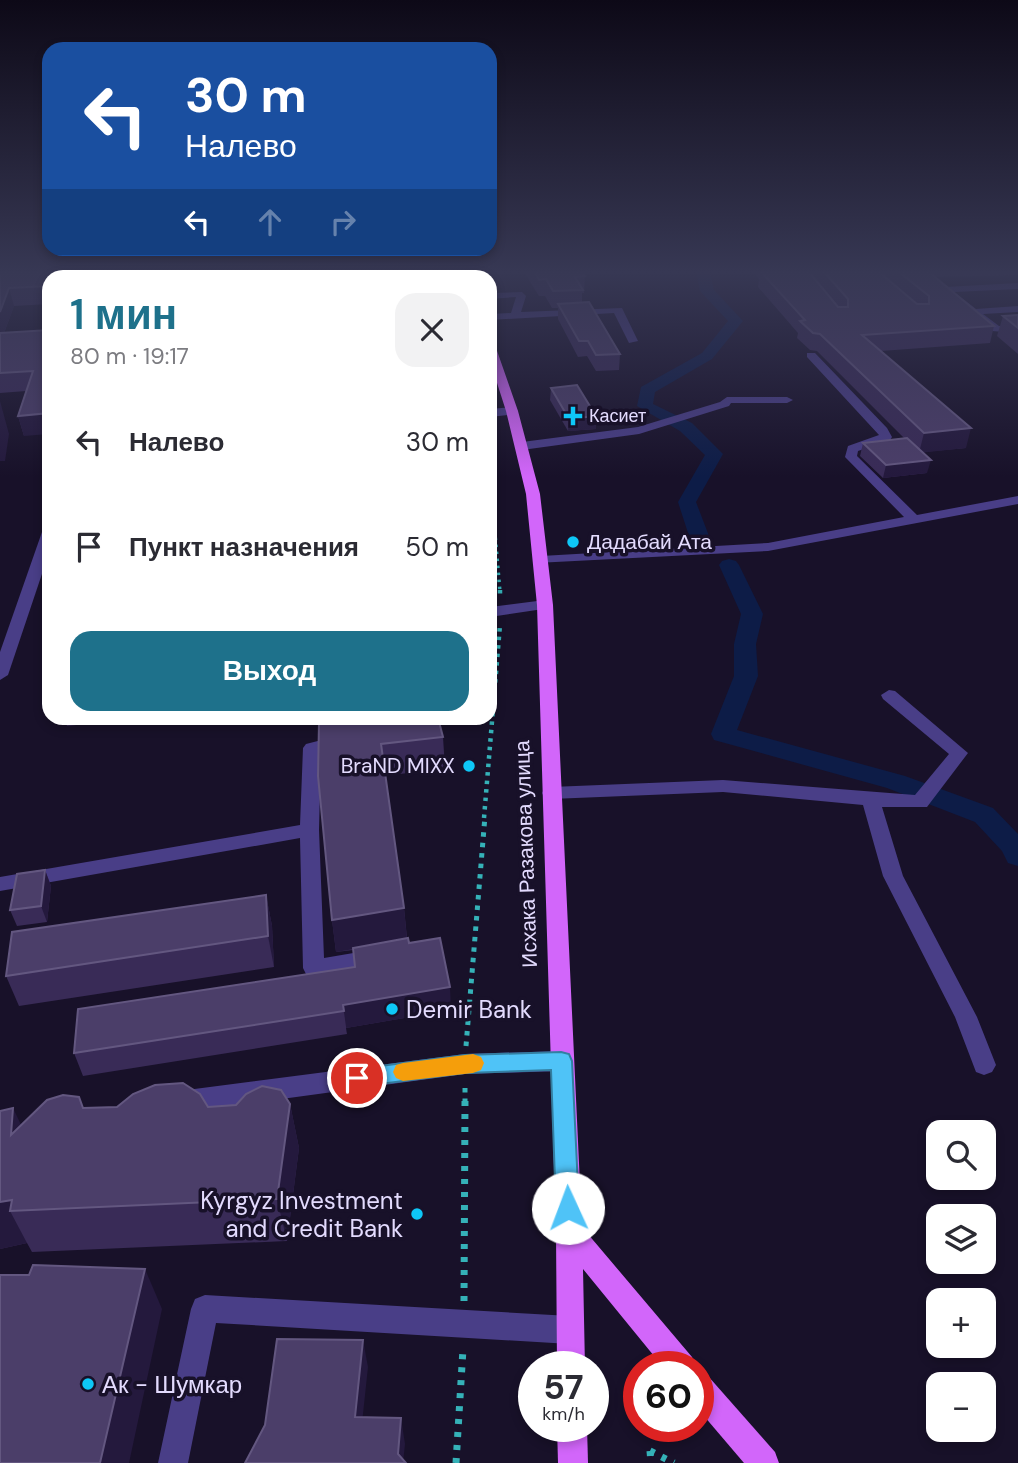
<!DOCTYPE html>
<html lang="ru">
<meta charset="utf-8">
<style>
:root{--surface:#fff;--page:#f2f2f3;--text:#2b2b33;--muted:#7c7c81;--accent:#1e718b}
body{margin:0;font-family:"DM Sans",sans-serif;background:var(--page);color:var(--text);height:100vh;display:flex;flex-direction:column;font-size:26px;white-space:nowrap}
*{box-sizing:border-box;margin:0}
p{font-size:23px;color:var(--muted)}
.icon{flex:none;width:38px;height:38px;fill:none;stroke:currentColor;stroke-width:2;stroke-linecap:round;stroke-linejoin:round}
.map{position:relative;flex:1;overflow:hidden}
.details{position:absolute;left:42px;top:270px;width:455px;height:455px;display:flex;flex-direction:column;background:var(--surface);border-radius:21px;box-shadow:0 4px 10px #0003}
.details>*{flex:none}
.top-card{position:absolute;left:42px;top:42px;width:455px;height:214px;border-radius:21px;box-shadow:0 4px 10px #0003;background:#1a4fa0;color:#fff;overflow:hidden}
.controls{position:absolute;left:926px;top:1120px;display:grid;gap:14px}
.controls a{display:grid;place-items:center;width:70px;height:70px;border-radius:14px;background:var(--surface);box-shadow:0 4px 10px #0003;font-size:35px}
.speed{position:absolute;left:518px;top:1351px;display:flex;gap:14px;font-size:35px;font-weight:700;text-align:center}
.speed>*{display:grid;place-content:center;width:91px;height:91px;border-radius:50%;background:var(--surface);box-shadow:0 4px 10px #0003;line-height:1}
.speed small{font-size:18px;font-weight:400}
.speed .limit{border:10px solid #d22;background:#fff;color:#111}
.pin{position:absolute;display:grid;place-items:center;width:60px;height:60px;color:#fff;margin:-30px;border:4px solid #fff;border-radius:50%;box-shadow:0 2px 7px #0007}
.me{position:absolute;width:77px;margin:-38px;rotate:358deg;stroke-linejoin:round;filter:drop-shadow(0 0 5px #0008)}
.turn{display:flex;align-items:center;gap:24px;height:147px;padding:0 28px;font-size:32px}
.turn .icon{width:91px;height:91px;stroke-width:2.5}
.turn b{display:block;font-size:49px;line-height:60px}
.lanes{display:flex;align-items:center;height:66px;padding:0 28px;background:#0003;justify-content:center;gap:35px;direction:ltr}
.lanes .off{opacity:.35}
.round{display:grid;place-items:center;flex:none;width:74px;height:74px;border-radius:21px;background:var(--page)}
.summary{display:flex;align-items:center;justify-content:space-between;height:119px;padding:0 28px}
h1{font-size:42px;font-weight:600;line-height:52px;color:var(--accent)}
.action{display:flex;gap:14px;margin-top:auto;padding:14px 28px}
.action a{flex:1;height:80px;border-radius:21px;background:var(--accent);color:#fff;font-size:28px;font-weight:600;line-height:80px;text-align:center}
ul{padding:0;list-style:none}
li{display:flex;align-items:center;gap:21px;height:105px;padding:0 28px}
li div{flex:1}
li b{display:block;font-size:26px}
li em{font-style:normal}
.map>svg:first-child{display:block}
.green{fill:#153133}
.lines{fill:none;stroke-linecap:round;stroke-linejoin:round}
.canal{fill:#0d1c47;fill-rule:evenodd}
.path-far3{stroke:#35b2b8;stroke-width:3.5;stroke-dasharray:2.5 4.5;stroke-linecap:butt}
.path-far2{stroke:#35b2b8;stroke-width:4.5;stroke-dasharray:3.5 5;stroke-linecap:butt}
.path-far1{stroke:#35b2b8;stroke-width:5;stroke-dasharray:4.5 6;stroke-linecap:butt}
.path{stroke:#35b2b8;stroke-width:7;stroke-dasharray:5 8;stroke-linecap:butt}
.minor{fill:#493e87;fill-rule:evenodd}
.major{fill:#d266fa;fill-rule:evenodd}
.wall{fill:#392b57}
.shaded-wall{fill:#24193d}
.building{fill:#4b3e69;stroke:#635780;stroke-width:2}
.route{fill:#4fc3f7;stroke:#337fa1;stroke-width:2}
.slow{fill:#f59e0b}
.poi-dot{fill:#0ec7f7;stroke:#181129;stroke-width:2.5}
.labels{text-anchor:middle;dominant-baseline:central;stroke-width:7;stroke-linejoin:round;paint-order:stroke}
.far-poi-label{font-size:18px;fill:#e3dbfe;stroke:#181129;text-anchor:start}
.poi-label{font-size:21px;fill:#e3dbfe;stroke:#181129;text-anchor:start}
.street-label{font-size:21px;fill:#e3dbfe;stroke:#181129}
.near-poi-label{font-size:24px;fill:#e3dbfe;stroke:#181129;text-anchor:start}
</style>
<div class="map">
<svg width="1018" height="1463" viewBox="0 0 1018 1463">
<rect width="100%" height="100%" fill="#181129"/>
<path class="green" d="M177 272H434L436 276H189Z"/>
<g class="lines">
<g class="canal">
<path d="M696 272H710L714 290 743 321 712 359 655 392 653 404 692 423 723 454 696 502 709 536 699 542 689 536 678 502 705 455 680 431 637 406 641 387 702 353 728 321 700 291Z"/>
<path d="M729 559 736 561 739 565 763 614 756 644 758 676 737 730 905 776 993 808 1018 834V866L1008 863 1002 851 975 822 887 788 714 740 711 734 734 676V644L741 614 719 565 722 561Z"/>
</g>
<path class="path-far3" d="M490 475 500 592"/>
<g class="path-far2">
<path d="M500 590V596"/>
<path d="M484 818 500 625"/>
</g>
<g class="path-far1">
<path d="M466 1046 485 816"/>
<path d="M465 1103V1083"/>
</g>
<g class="path">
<path d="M464 1301 465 1101"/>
<path d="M650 1451 674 1463"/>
<path d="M650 1451 651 1463"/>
<path d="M456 1463 463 1349"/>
</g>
<g class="minor">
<path d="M129 272H139L137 276H129Z"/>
<path d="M1018 283V289L954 292 976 309 1018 306V312L983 314 999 326 1018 327V333L992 331 940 290 945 287Z"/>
<path d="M522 292 526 296 521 312 622 308 638 341 629 343 614 313 490 320V314L511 313 516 297 490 299V293Z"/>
<path d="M807 353H815L887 428 892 437 890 440 858 451 857 456 917 515 1018 496V504L768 551 536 563 534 560 536 557 541 556 768 543 904 517 845 457 848 446 879 435 807 357Z"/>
<path d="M727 397H787L793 400 787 403H731L729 406 639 434 522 450 516 446 522 442 638 427 720 402Z"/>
<path d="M512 407 518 411 516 414 490 417V409Z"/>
<path d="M49 528V553L8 675 0 680V652L42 532Z"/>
<path d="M545 600 553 605 550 608 490 617V607Z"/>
<path d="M889 690 895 691 968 753 927 807H882L903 876 977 1017 996 1065 992 1072 984 1075 976 1072 955 1017 883 876 863 805 723 792 551 799 544 797 542 793 544 789 551 787 723 780 915 795 949 754 883 699 881 695Z"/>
<path d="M348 718H364L367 736 364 740 321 751 319 830 324 958 377 949 385 951 388 957 385 963 314 977 306 974 303 968 300 838 0 891V877L300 825 303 748 306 744 349 733Z"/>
<path d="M561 1051 569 1054 573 1061 569 1068 561 1071 465 1074 179 1113 170 1110 167 1102 170 1094 179 1091 465 1054Z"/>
<path d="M205 1295 570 1316 580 1320 584 1330 580 1340 570 1344 216 1323 188 1463H158L191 1309 195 1299Z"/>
</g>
<g class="major">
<path d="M458 272H468L469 276H460Z"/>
<path d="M490 342 495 345 518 411 540 494 553 605 582 1227 692 1357 696 1367H663L583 1269 585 1367H557L556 1232 537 605 526 494 506 411 490 361Z"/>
<path d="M698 1372 708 1376 775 1452 779 1463H744L698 1409Z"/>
<path d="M557 1426H587L588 1463H558Z"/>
</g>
</g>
<g class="wall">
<path d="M0 272H98L96 276H49V304L14 306 4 333 49 330 24 436 18 416 26 391 0 393Z"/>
<path d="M524 272H582L585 276 584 293H582V303L620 354 619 370 596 371 587 356 578 357 558 319V308H552L545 296H539Z"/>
<path d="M753 272H809L811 275V272H1018V275L936 277 994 326 990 343 881 351 966 448 923 452 927 473 883 478 860 456 863 443 904 438 817 351 810 350 797 338 798 333 758 287 759 279Z"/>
<path d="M1018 315V354L997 336 1003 316Z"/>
<path d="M551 388 596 429 568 431 550 400Z"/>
<path d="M64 718H144L67 726Z"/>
<path d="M348 718 443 737 445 768 385 776 404 908 407 938 451 1010 346 1028 347 1034 83 1076 74 1053 355 967 353 950 336 952 332 920Z"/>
<path d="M45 870 51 886 47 922 17 926 10 910Z"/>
<path d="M266 895 272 926 274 967 19 1006 6 976Z"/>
<path d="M290 1104 299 1148 287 1241 32 1252 27 1243 0 1249 21 1125 83 1108 208 1107Z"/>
</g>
<g class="shaded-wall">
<path d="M89 272H98L96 276H88Z"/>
<path d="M9 288 14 306 0 344V312Z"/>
<path d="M0 401 9 434 5 461H0Z"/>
<path d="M49 413V434L24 436 18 416Z"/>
<path d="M596 416V429L568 431 569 419Z"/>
<path d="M971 428 966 448 919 453 924 433Z"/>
<path d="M931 460 927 473 883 478 886 465Z"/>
<path d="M45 870 51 886 47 922 41 906Z"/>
<path d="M266 895 272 926 274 967 268 936Z"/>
<path d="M404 908 407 940 336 952 332 920Z"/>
<path d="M450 987 451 1010 346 1028 347 1034 343 1005Z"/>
<path d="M290 1104 299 1148 287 1241 277 1199Z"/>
<path d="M13 1108 34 1152 11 1135Z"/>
<path d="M12 1200 10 1211 27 1243 0 1249V1202Z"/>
<path d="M145 1269 162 1309 129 1463H100Z"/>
<path d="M363 1340 368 1367 360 1442 355 1417Z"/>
<path d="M401 1418 405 1444 403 1463 398 1454Z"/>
</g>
<g class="building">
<path d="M0 272H89L88 276H49V286L9 288 0 312Z"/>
<path d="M424 272H431L428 276H418Z"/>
<path d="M535 272H582L585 276 575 277 583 290 553 291 546 279 539 280Z"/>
<path d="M761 272H809L838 307H848V299L824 272H879L917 304H929V296L899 272H929L994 326 862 335 971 428 924 433 820 334 813 333 800 321 805 320Z"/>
<path d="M589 302 620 354 596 355 588 341H579L558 304Z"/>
<path d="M1018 315V328L1003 316Z"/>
<path d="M49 330V413L18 416 33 371 0 373V333Z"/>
<path d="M577 385 596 416 569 419 551 388Z"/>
<path d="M907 438 931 460 886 465 863 443Z"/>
<path d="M348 718H438L443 737 381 744 404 908 332 920 318 776 319 722Z"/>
<path d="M45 870 41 906 10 910 17 874Z"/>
<path d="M266 895 268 936 6 976 12 932Z"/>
<path d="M408 938 409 943 440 938 450 987 343 1005 344 1011 74 1053 78 1009 355 967 353 948Z"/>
<path d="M183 1083 200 1094 208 1107 236 1105 246 1094 262 1086 281 1090 290 1104 277 1199 10 1211 12 1200 0 1202V1111L13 1108 11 1135 47 1100 63 1095 79 1097 83 1108 117 1107 133 1094 155 1085Z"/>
<path d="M33 1265 145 1269 100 1463H0V1275H29Z"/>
<path d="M277 1339 363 1340 355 1417 401 1418 398 1454 406 1463H245L265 1425Z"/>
</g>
<linearGradient id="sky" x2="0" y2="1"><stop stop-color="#0d0917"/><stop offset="0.57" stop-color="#373854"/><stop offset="1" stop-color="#373854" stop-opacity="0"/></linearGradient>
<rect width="1018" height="477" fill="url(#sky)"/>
<path class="route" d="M561 1052 569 1054 572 1061 579 1208 576 1215 568 1219 559 1215 556 1208 551 1070 465 1073 357 1087 349 1085 346 1078 349 1071 357 1069 465 1055Z"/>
<path class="slow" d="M473 1054 481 1057 484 1063 481 1070 473 1073 403 1081 396 1078 393 1072 396 1065 403 1063Z"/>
<g class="poi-dot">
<path d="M569.5 405.5h7v7h7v7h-7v7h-7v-7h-7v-7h7z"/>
<circle cx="573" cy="542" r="7"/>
<circle cx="469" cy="766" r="7"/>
<circle cx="392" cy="1009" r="7"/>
<circle cx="417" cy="1214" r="7"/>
<circle cx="88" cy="1384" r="7"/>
</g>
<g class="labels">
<g class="far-poi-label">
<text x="589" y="416">Касиет</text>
</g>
<g class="poi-label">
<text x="587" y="542">Дадабай Ата</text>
<text x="455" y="766" text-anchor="end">BraND MIXX</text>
</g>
<g class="street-label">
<text transform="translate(526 854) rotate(-92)">Исхака Разакова улица</text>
</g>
<g class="near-poi-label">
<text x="406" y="1009">Demir Bank</text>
<text x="403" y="1200" text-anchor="end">Kyrgyz Investment<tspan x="403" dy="28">and Credit Bank</tspan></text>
<text x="102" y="1384">Ак - Шумкар</text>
</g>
</g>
</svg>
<div class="controls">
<a><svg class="icon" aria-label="search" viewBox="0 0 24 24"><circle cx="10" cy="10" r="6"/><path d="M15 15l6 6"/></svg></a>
<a><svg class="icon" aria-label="layers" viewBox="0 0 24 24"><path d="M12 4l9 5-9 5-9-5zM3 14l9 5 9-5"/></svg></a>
<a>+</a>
<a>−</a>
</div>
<div class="speed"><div>57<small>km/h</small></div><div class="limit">60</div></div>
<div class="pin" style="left:357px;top:1078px;background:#d93025"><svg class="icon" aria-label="arrive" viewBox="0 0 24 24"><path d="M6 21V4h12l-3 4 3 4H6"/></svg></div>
<svg class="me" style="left:568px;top:1208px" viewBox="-20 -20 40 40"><circle r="19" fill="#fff"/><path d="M0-13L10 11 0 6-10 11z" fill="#4fc3f7"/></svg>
<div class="top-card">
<div class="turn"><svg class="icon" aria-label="left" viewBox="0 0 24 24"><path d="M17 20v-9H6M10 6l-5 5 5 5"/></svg><div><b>30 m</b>Налево</div></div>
<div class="lanes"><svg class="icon" aria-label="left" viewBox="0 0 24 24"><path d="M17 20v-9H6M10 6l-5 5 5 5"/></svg><svg class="icon off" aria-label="ahead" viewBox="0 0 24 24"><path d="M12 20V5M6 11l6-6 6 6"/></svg><svg class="icon off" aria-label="right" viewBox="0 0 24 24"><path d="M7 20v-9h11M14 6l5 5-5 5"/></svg></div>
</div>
<section class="details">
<div class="summary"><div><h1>1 мин</h1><p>80 m · 19:17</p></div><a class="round"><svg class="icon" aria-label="close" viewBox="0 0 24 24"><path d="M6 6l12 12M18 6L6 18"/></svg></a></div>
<ul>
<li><svg class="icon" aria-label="left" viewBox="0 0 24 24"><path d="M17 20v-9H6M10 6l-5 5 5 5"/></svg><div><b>Налево</b></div><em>30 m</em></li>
<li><svg class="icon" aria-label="arrive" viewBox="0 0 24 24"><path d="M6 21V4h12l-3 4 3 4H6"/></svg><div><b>Пункт назначения</b></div><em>50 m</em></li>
</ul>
<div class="action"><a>Выход</a></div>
</section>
</div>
